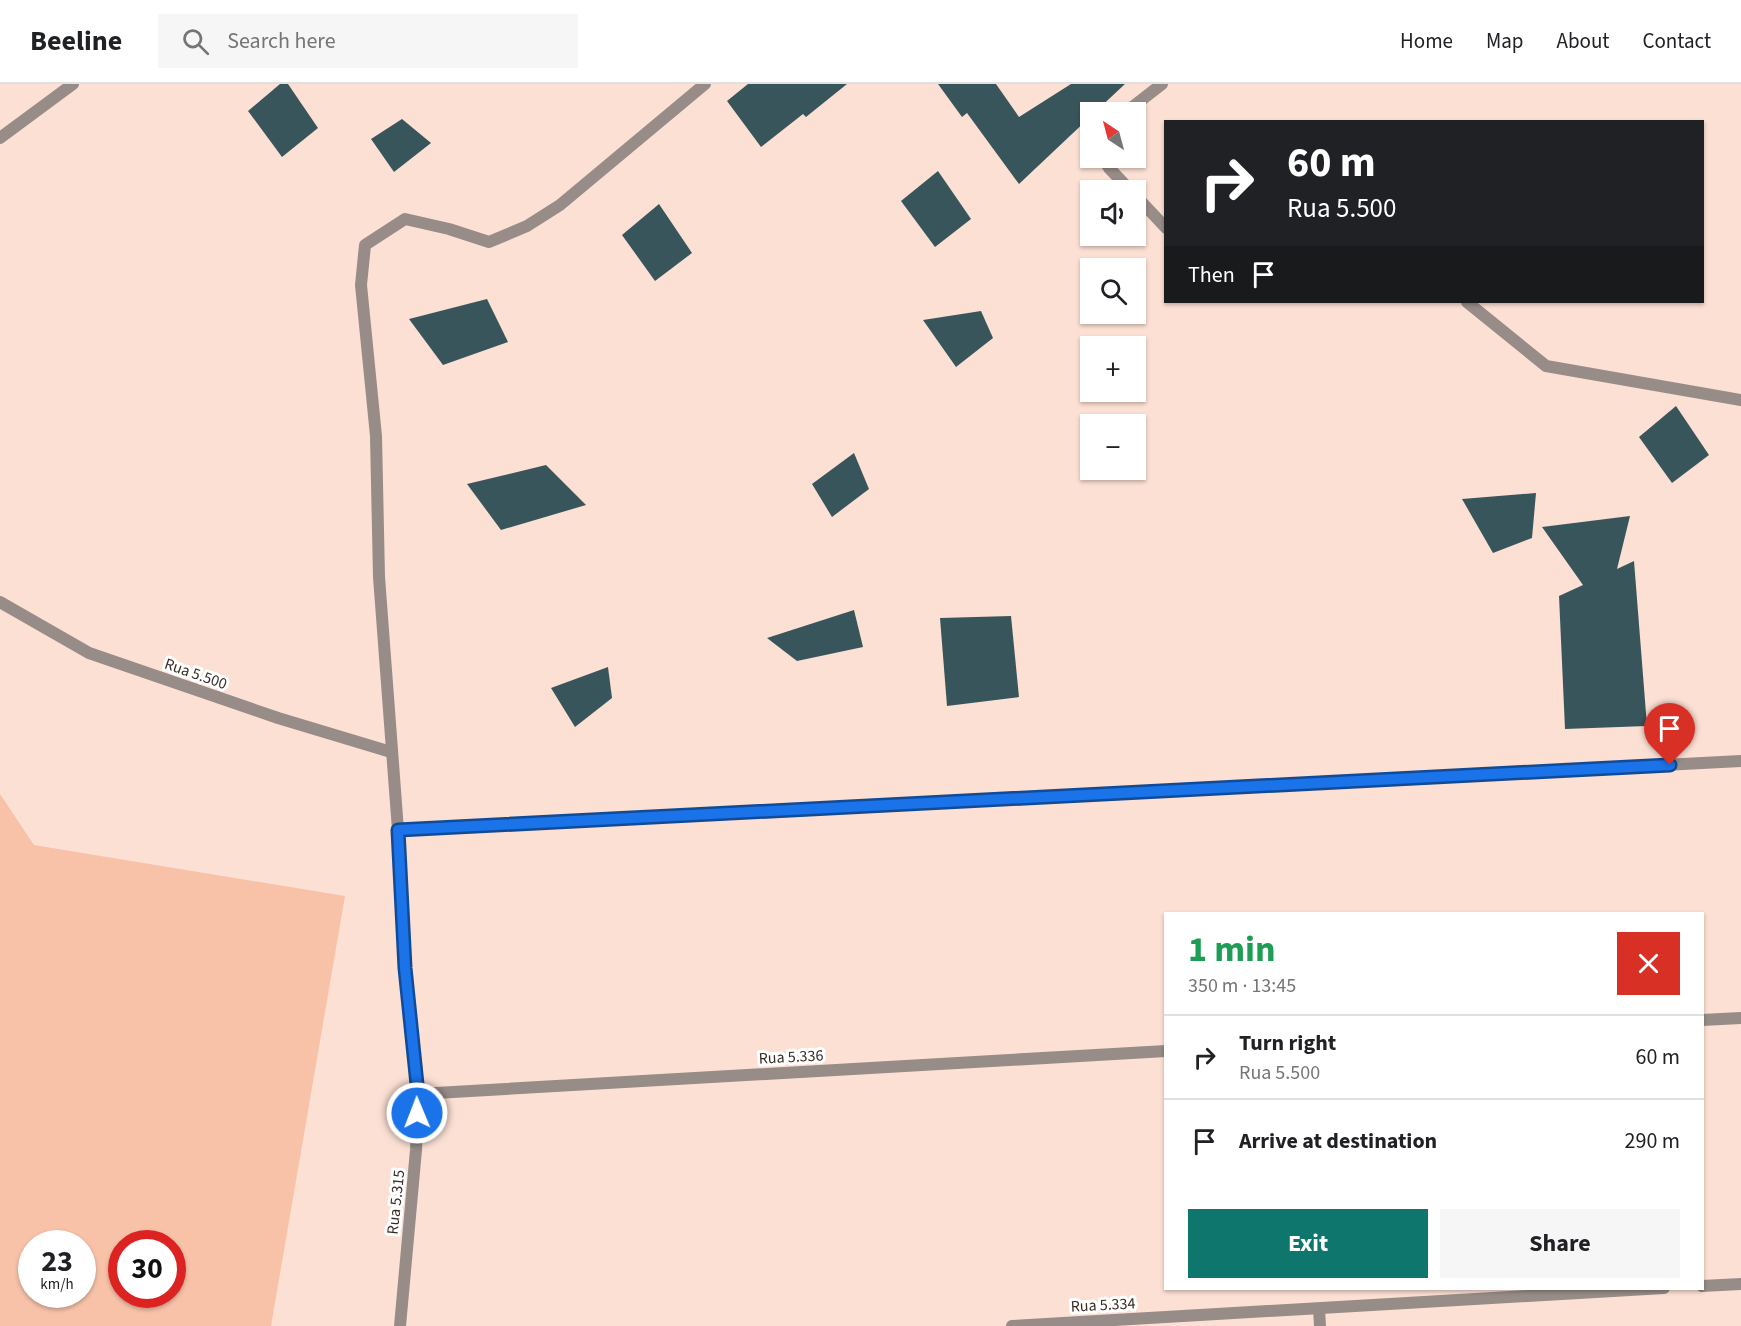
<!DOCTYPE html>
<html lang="en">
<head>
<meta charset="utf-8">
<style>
  body { margin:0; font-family:"Source Sans 3",sans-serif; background:#f6f6f6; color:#202124; height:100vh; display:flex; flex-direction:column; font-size:22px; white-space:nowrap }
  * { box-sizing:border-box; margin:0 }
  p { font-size:20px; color:#757577 }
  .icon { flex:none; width:33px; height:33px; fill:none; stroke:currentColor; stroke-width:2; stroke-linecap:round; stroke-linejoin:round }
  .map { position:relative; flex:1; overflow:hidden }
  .details { position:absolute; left:1164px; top:828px; width:540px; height:378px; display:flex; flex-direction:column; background:#fff; border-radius:0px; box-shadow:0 2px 4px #0004 }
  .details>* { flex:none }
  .top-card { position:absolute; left:1164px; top:36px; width:540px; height:183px; border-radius:0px; box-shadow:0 2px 4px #0004; background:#202124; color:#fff; overflow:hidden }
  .needle { width:39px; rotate:324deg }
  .fabs { position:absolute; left:1080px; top:18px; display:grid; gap:12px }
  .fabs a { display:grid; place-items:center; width:66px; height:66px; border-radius:0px; background:#fff; box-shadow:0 2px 4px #0004; font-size:30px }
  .speed { position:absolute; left:18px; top:1146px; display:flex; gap:12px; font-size:30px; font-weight:700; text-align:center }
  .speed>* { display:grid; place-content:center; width:78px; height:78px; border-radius:50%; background:#fff; box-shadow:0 2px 4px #0004; line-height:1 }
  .speed small { font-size:15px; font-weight:400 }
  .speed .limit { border:9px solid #d22; background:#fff; color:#111 }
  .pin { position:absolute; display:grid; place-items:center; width:51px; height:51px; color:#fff; margin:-62px -26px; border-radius:50% 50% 50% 0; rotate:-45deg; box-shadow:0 0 6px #0007 }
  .pin .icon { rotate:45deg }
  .me { position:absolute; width:66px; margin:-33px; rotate:359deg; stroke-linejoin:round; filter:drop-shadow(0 0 4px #0008) }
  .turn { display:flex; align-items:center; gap:21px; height:126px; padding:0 24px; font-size:27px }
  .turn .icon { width:78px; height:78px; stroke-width:2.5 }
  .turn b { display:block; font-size:42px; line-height:51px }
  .then { display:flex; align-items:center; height:57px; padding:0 24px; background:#0003; gap:12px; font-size:22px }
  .round { display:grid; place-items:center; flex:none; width:63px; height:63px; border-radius:0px; background:#f6f6f6 }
  .head { display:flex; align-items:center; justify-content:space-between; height:102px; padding:0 24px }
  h1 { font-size:36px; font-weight:700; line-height:45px; color:#1e9e55 }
  .primary-button { display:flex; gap:12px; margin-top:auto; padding:12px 24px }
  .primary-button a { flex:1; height:69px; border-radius:0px; background:#0f766e; color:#fff; font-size:24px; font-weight:700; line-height:69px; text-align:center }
  .primary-button a+a { background:#f6f6f6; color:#202124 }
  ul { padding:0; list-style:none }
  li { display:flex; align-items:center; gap:18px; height:84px; padding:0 24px; border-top:2px solid #e0e0e0 }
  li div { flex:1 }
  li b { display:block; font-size:22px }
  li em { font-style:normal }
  header { display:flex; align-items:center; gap:36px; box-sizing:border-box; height:84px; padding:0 30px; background:#fff; border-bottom:2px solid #e0e0e0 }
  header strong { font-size:28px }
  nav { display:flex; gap:33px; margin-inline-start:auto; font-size:21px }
  .search { width:420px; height:54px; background:#f6f6f6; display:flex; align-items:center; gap:15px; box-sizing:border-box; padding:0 21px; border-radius:0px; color:#757577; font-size:22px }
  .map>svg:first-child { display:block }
  .green { fill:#f8c2a9; fill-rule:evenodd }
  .building { fill:#39555c }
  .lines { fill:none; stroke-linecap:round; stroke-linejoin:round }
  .minor { stroke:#978c87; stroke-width:12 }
  .route-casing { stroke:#114b97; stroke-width:15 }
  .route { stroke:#1a73e8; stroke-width:10 }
  .labels { text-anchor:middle; stroke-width:6; stroke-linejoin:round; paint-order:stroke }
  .street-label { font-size:16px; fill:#382e29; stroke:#fff }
</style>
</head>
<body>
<header>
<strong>Beeline</strong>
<div class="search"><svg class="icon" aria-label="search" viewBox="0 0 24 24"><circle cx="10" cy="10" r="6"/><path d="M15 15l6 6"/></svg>Search here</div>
<nav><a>Home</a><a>Map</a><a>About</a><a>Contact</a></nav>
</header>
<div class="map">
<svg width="1741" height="1242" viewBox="0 0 1741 1242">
  <rect width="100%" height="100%" fill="#fce0d4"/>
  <path class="green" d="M0 710 34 761 345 812 271 1242H0ZM32 1160H82V1210H32ZM122 1160H172V1210H122Z"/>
  <g class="building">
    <path d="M280 0H288L318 44 282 73 248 27Z"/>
    <path d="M748 0H847L806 33 803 30 761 63 727 17Z"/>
    <path d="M938 0H996L1019 33 1071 0H1125L1095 28H1090V33L1019 100 967 29 962 33Z"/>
    <path d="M402 35 431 59 394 88 371 55Z"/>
    <path d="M938 87 971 135 935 163 901 117Z"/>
    <path d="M659 120 692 169 655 197 622 151Z"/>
    <path d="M487 215 508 258 443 281 409 235Z"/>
    <path d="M981 227 993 254 956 283 923 236Z"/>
    <path d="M1676 322 1709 371 1672 399 1639 353Z"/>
    <path d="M854 369 869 405 832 433 812 400Z"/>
    <path d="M546 381 586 421 501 446 467 400Z"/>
    <path d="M1536 409 1532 454 1493 469 1462 415Z"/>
    <path d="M1630 432 1617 485 1634 477 1647 642 1565 645 1559 512 1583 501 1542 443Z"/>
    <path d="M854 526 863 563 797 577 767 554Z"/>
    <path d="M1011 532 1019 613 947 622 940 534Z"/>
    <path d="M608 583 612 614 575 643 551 604Z"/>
  </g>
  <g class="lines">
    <g class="minor">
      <path d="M1126 28 1162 0"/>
      <path d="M0 54 73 0"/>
      <path d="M1103 74 1109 84 1130 106"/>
      <path d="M1136 112 1166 144"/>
      <path d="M1467 218 1546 282 1741 316"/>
      <path d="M0 518 89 569 278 634 391 668"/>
      <path d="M398 746 1741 677"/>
      <path d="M1702 936 1741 934"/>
      <path d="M418 1010 1166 967"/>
      <path d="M1702 1202 1741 1200"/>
      <path d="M1319 1225 1320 1242"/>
      <path d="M400 1242 416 1066 418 1010 405 884 398 746 379 493 376 352 361 201 365 161 405 135 449 145 489 158 527 142 560 121 705 0"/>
      <path d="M1012 1242 1664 1204"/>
    </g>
  </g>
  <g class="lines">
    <defs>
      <path id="route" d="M417 1029 418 1010 405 884 398 746 1670 681"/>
    </defs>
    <use href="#route" class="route-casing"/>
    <use href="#route" class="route"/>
  </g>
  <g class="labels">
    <g class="street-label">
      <text transform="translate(196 589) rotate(19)" y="6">Rua 5.500</text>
      <text transform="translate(791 972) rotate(-3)" y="6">Rua 5.336</text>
      <text transform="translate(395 1118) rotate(-84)" y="6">Rua 5.315</text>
      <text transform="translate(1103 1220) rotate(-3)" y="6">Rua 5.334</text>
    </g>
  </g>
</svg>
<div class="fabs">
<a><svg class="needle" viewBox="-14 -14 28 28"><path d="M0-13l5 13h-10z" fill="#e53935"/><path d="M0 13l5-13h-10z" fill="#757577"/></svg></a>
<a><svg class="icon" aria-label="sound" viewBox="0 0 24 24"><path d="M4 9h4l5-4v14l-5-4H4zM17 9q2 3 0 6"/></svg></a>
<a><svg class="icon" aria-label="search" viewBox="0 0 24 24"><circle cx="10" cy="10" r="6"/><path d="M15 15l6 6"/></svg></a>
<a>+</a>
<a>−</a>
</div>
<div class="speed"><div>23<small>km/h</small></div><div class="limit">30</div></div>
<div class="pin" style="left:1670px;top:681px;background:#d93025"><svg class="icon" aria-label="arrive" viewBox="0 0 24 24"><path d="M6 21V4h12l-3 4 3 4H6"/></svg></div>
<svg class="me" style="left:417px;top:1029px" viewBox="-20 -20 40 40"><circle r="17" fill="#1a73e8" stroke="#fff" stroke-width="3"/><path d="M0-11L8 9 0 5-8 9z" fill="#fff"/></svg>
<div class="top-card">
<div class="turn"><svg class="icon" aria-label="right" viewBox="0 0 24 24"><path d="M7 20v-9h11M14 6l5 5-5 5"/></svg><div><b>60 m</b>Rua 5.500</div></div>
<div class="then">Then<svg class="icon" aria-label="arrive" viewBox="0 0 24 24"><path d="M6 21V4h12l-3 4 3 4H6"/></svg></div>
</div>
<section class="details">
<div class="head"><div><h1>1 min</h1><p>350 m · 13:45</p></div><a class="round" style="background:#d93025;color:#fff"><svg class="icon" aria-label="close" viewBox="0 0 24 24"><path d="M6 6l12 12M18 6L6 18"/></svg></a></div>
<ul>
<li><svg class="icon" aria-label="right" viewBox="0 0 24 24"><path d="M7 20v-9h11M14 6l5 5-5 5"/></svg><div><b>Turn right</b><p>Rua 5.500</p></div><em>60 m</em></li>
<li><svg class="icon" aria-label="arrive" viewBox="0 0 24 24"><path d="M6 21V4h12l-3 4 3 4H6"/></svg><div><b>Arrive at destination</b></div><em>290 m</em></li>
</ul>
<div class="primary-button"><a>Exit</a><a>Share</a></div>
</section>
</div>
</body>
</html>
